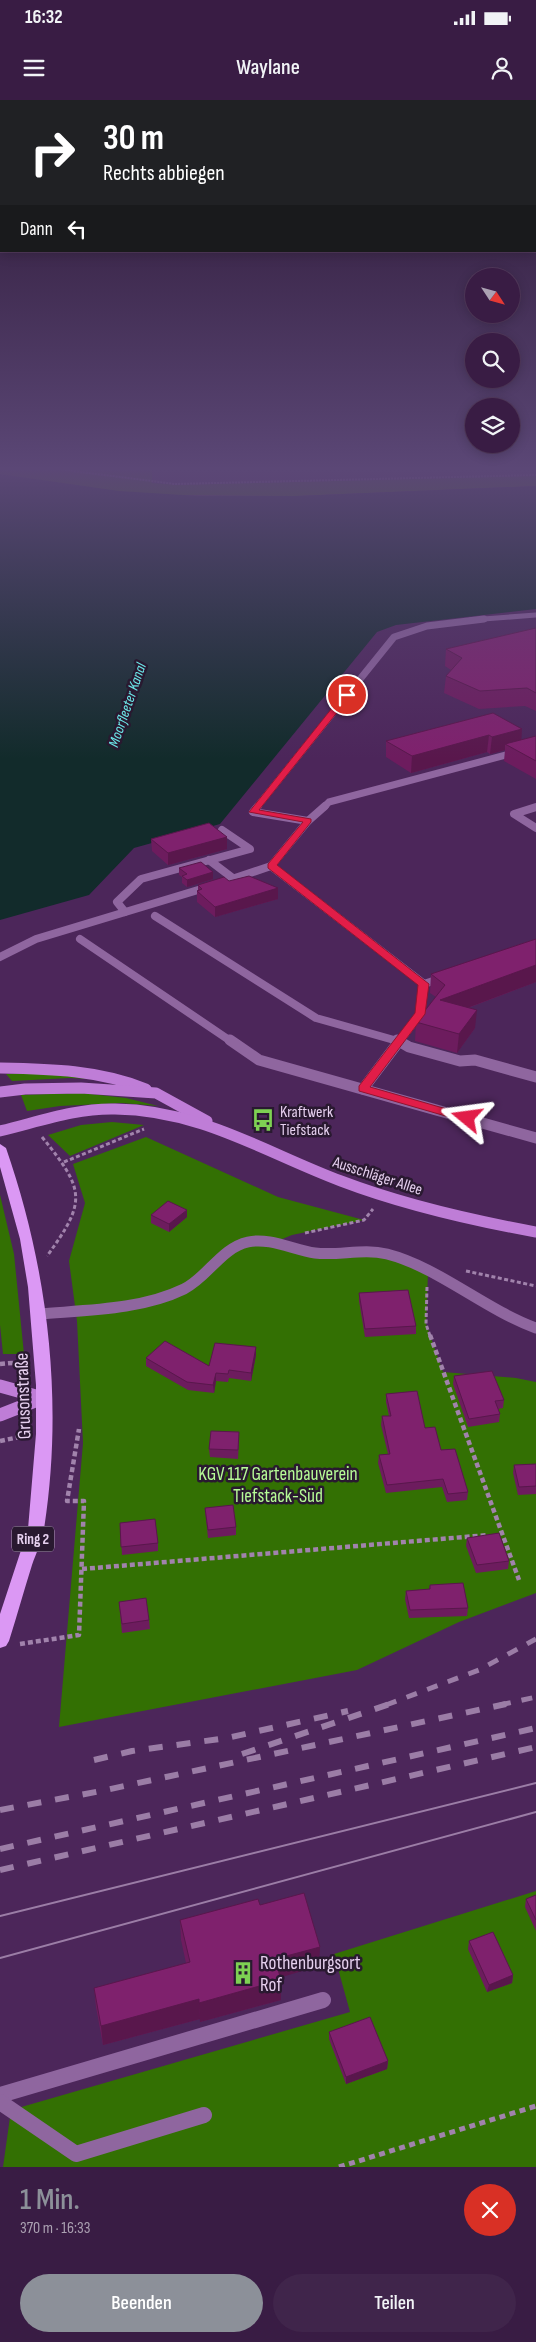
<!DOCTYPE html>
<html lang="de">
<head>
<meta charset="utf-8">
<style>
  body { margin:0; font-family:"Sofia Sans Condensed",sans-serif; background:#40254b; color:#f1f3f6; height:100vh; display:flex; flex-direction:column; font-size:19px; white-space:nowrap }
  * { box-sizing:border-box; margin:0 }
  p { font-size:16px; color:#aba1b2 }
  .icon { flex:none; width:28px; height:28px; fill:none; stroke:currentColor; stroke-width:2; stroke-linecap:round; stroke-linejoin:round }
  .map { position:relative; height:2067px; overflow:hidden }
  .drawer { display:flex; flex-direction:column; background:#391c44; flex:1 }
  .drawer>* { flex:none }
  .top-card { position:absolute; left:0px; top:0px; width:536px; height:152px; box-shadow:0 2px 12px #0003,0 0 0 1px #533a5d; background:#202124; color:#fff; overflow:hidden }
  .needle { width:32px; rotate:126deg }
  .buttons { position:absolute; left:465px; top:168px; display:grid; gap:10px }
  .buttons a { display:grid; place-items:center; width:55px; height:55px; border-radius:50%; background:#391c44; box-shadow:0 2px 12px #0003,0 0 0 1px #533a5d; font-size:25px }
  .pin { position:absolute; display:grid; place-items:center; width:42px; height:42px; color:#fff; margin:-21px; border:2px solid #fff; border-radius:50%; box-shadow:0 1px 5px #0007 }
  .me { position:absolute; width:55px; margin:-28px; rotate:286deg; stroke-linejoin:round; filter:drop-shadow(0 0 4px #0008) }
  .turn { display:flex; align-items:center; gap:18px; height:105px; padding:0 20px; font-size:22px }
  .turn .icon { width:65px; height:65px; stroke-width:2.5 }
  .turn b { display:block; font-size:35px; line-height:42px }
  .then { display:flex; align-items:center; height:48px; padding:0 20px; background:#0003; gap:10px; font-size:19px }
  .round { display:grid; place-items:center; flex:none; width:52px; height:52px; border-radius:26px; background:#40254b }
  .summary { display:flex; align-items:center; justify-content:space-between; height:85px; padding:0 20px }
  h1 { font-size:30px; font-weight:600; line-height:38px; color:#8c9099 }
  .action { display:flex; gap:10px; margin-top:auto; padding:10px 20px }
  .action a { flex:1; height:58px; border-radius:30px; background:#8c9099; color:#fff; font-size:20px; font-weight:600; line-height:58px; text-align:center }
  .action a+a { background:#40254b; color:#f1f3f6 }
  .status { display:flex; justify-content:space-between; align-items:center; height:35px; padding:0 25px; background:#391c44; direction:ltr }
  .status svg { height:14px; fill:currentColor }
  header { display:flex; justify-content:space-between; align-items:center; height:65px; padding:0 20px; background:#391c44; font-size:22px; font-weight:600 }
  .map>svg:first-child { display:block }
  .green { fill:#337003 }
  .water { fill:#122b2b }
  .lines { fill:none; stroke-linecap:round; stroke-linejoin:round }
  .path-far3 { stroke:#a183ac; stroke-width:2; stroke-dasharray:2 1; stroke-linecap:butt }
  .path-far2 { stroke:#a183ac; stroke-width:3; stroke-dasharray:4 2.5; stroke-linecap:butt }
  .path-far1 { stroke:#a183ac; stroke-width:4.5; stroke-dasharray:5 3; stroke-linecap:butt }
  .path { stroke:#a183ac; stroke-width:5; stroke-dasharray:6 4.5; stroke-linecap:butt }
  .lane-far4 { stroke:#8f669f; stroke-width:5 }
  .lane-far3 { stroke:#8f669f; stroke-width:7 }
  .lane-far2 { stroke:#8f669f; stroke-width:8 }
  .lane-far1 { stroke:#8f669f; stroke-width:11 }
  .lane { stroke:#8f669f; stroke-width:16 }
  .street { stroke:#8f669f; stroke-width:8 }
  .secondary-far1 { stroke:#bf7dd7; stroke-width:11 }
  .secondary { stroke:#bf7dd7; stroke-width:13 }
  .primary { fill:#db98f4; fill-rule:evenodd }
  .tram { stroke:#9b7da6; stroke-width:2 }
  .rail-far1 { stroke:#9b7da6; stroke-width:5; stroke-dasharray:11 11; stroke-linecap:butt }
  .rail { stroke:#9b7da6; stroke-width:6; stroke-dasharray:14 14; stroke-linecap:butt }
  .wall { fill:#6d1c5e }
  .shaded-wall { fill:#59174c }
  .building { fill:#7f216d; stroke:#59174c }
  .route { fill:#e11d48; stroke:#92132f }
  .labels { text-anchor:middle; stroke-width:5; stroke-linejoin:round; paint-order:stroke }
  .far-water-label { font-size:15px; font-style:italic; fill:#6ce8e9; stroke:#291930 }
  .shield { fill:#291930; stroke:#ad99b6; stroke-width:1 }
  .shield-label { font-size:15px; font-weight:bold; fill:#e6d0ef }
  .poi-label { font-size:16px; fill:#e6d0ef; stroke:#291930; text-anchor:start }
  .street-label { font-size:16px; fill:#e6d0ef; stroke:#291930 }
  .near-street-label { font-size:19px; fill:#e6d0ef; stroke:#291930 }
  .near-park-label { font-size:19px; fill:#b6fb97; stroke:#291930 }
  .near-poi-label { font-size:19px; fill:#e6d0ef; stroke:#291930; text-anchor:start }
</style>
</head>
<body>
<div class="status"><b>16:32</b><svg viewBox="0 0 49 12"><path d="M0 12V9h3v3zM5 12V6h3v6zM10 12V3h3v9zM15 12V0h3v12zM26 1h20v11H26zM47 4h2v5h-2z"/></svg></div>
<header><svg class="icon" aria-label="menu" viewBox="0 0 24 24"><path d="M4 6h16M4 12h16M4 18h16"/></svg>Waylane<svg class="icon" aria-label="person" viewBox="0 0 24 24"><circle cx="12" cy="8" r="4"/><path d="M4 21q1-7 8-7t8 7"/></svg></header>
<div class="map">
<svg width="536" height="2067" viewBox="0 0 536 2067">
  <rect width="100%" height="100%" fill="#4c265a"/>
  <g class="green">
    <path d="M0 370H152V383L178 385 536 376V386L296 396 153 395 0 460Z"/>
    <path d="M41 973 94 979 69 978 12 981 6 974Z"/>
    <path d="M81 993 126 998 158 1006 122 1003 60 1006 27 1011 21 995Z"/>
    <path d="M112 1022 144 1025 70 1056 48 1035 81 1025Z"/>
    <path d="M146 1037 278 1097 364 1120 292 1135 270 1144 386 1154 428 1173 426 1224 443 1272 516 1278 536 1282V1493L459 1522 357 1570 59 1627 83 1343 77 1221 69 1161 85 1103 73 1064Z"/>
    <path d="M0 1095 14 1154 24 1254H3L0 1225Z"/>
    <path d="M536 1791V2067H3L11 2010 350 1912 334 1854Z"/>
  </g>
  <path class="water" d="M0 374 119 391 199 396H296L536 386V509L396 525 377 532 220 724 134 748 89 795 0 820Z"/>
  <g class="lines">
    <path class="path-far3" d="M65 370 175 384 536 375"/>
    <g class="path-far2">
      <path d="M42 1037C85 1090 87 1101 47 1156"/>
      <path d="M64 1062 144 1029"/>
      <path d="M305 1133 364 1120 373 1109"/>
      <path d="M466 1171 536 1186"/>
      <path d="M427 1187 426 1224 430 1236"/>
    </g>
    <g class="path-far1">
      <path d="M430 1235 519 1480"/>
      <path d="M0 1264 24 1262"/>
      <path d="M0 1341 24 1336"/>
      <path d="M82 1469 488 1435"/>
      <path d="M20 1544 79 1535 84 1401H67L79 1329"/>
    </g>
    <path class="path" d="M339 2067 536 2006"/>
    <path class="lane-far4" d="M470 520 536 515"/>
    <g class="lane-far3">
      <path d="M257 707 394 537 427 526 484 519"/>
      <path d="M324 707 329 702 536 647"/>
    </g>
    <g class="lane-far2">
      <path d="M258 706 253 712 308 721 271 766"/>
      <path d="M536 707 514 714 536 728"/>
      <path d="M308 721 325 706"/>
      <path d="M209 760 234 779"/>
      <path d="M217 784 271 766 424 884 442 878"/>
      <path d="M125 812 117 802 141 779 250 749 222 730"/>
      <path d="M155 816 316 918 401 942"/>
      <path d="M80 839 232 942"/>
      <path d="M399 942 420 914 424 884"/>
    </g>
    <g class="lane-far1">
      <path d="M230 940 259 960 536 1038"/>
      <path d="M397 940 409 947 460 961 475 960 536 977"/>
      <path d="M363 989 400 940"/>
      <path d="M39 1214C86 1210 141 1210 184 1189 208 1177 221 1148 248 1142 269 1137 294 1150 315 1153 339 1156 363 1148 387 1154 438 1167 484 1209 536 1228"/>
    </g>
    <g class="lane">
      <path d="M0 1995 323 1900"/>
      <path d="M0 2002 76 2054 204 2015"/>
    </g>
    <path class="street" d="M0 857 36 839 208 787"/>
    <g class="secondary-far1">
      <path d="M0 968C51 969 99 970 146 989"/>
      <path d="M0 992 25 989 81 988 156 993 207 1021"/>
      <path d="M0 1031C38 1022 76 1008 115 1009 201 1010 264 1052 341 1081 404 1105 470 1120 536 1132"/>
    </g>
    <g class="secondary">
      <path d="M0 1286 43 1298"/>
      <path d="M0 1315 43 1298"/>
    </g>
    <path class="primary" d="M0 1044 6 1048C48 1169 64 1301 44 1429 42 1442 36 1453 32 1465 24 1490 17 1516 9 1541L6 1546 0 1548V1514L28 1429 36 1334V1285L28 1187 20 1139 0 1067Z"/>
    <g class="tram">
      <path d="M0 1816 536 1683"/>
      <path d="M0 1858 536 1712"/>
    </g>
    <g class="rail-far1">
      <path d="M386 1605 479 1570 536 1539"/>
      <path d="M500 1605 536 1597"/>
    </g>
    <g class="rail">
      <path d="M242 1654 390 1604"/>
      <path d="M94 1660 132 1651 227 1638 348 1611"/>
      <path d="M0 1710 101 1691 506 1604"/>
      <path d="M0 1749 536 1628"/>
      <path d="M0 1770 536 1647"/>
    </g>
  </g>
  <g class="wall">
    <path d="M536 528V611L525 606 479 609 444 593 446 576 451 570 445 566 446 549Z"/>
    <path d="M493 613 521 640 536 637V679L504 661 505 650 490 654 487 652 411 673 386 657V641Z"/>
    <path d="M151 739 227 749 168 765 152 751Z"/>
    <path d="M179 768 213 772V779L187 787 182 783V777L179 775Z"/>
    <path d="M229 781 278 799 215 817 197 802V791L198 790V785Z"/>
    <path d="M536 839V882L468 908 475 928 457 953 415 941 416 922 436 897 430 893 431 874Z"/>
    <path d="M187 1110V1117L169 1132 151 1123V1115Z"/>
    <path d="M359 1193 416 1226V1234L365 1237 359 1201Z"/>
    <path d="M256 1247V1255L251 1281 229 1278 228 1282 216 1281 214 1293 188 1290 146 1266V1258L209 1266Z"/>
    <path d="M454 1276 504 1300 503 1308 498 1309 500 1314 499 1322 468 1327 453 1284Z"/>
    <path d="M386 1294 425 1328 468 1392 467 1400 447 1402 442 1387 386 1393 378 1363 379 1355 388 1354 381 1325 382 1316H389L386 1302Z"/>
    <path d="M239 1340 238 1359 210 1357 209 1349Z"/>
    <path d="M536 1364V1394L518 1395 513 1373 514 1365Z"/>
    <path d="M205 1408 236 1427V1435L208 1438Z"/>
    <path d="M120 1423 158 1443V1451L122 1455Z"/>
    <path d="M467 1438 509 1461 508 1469 476 1473 466 1446Z"/>
    <path d="M430 1485 468 1508 467 1516 409 1518 405 1499 406 1491 429 1489Z"/>
    <path d="M119 1502 149 1520 150 1529 122 1533Z"/>
    <path d="M536 1795V1831L525 1807 526 1799Z"/>
    <path d="M260 1805 319 1866 280 1877 281 1900 200 1922V1919L103 1945 96 1907 94 1888 186 1863 181 1840 180 1820Z"/>
    <path d="M469 1841 513 1875 512 1883 487 1892 468 1849Z"/>
    <path d="M329 1932 388 1961 387 1969 346 1984 329 1939Z"/>
  </g>
  <g class="shaded-wall">
    <path d="M522 629 521 646 505 644V650L490 654 492 637Z"/>
    <path d="M489 635 487 652 411 673 412 656Z"/>
    <path d="M227 737V749L168 765V753Z"/>
    <path d="M213 772V779L187 787V780Z"/>
    <path d="M278 788V799L215 817V807Z"/>
    <path d="M536 865V882L438 919 440 900Z"/>
    <path d="M477 910 475 928 457 953 459 934Z"/>
    <path d="M187 1110V1117L169 1132V1124Z"/>
    <path d="M256 1247V1255L251 1281V1273Z"/>
    <path d="M216 1273V1281L214 1293 213 1285Z"/>
    <path d="M320 1847 319 1866 275 1879V1859Z"/>
    <path d="M513 1875 512 1883 487 1892 489 1885Z"/>
    <path d="M281 1880V1900L200 1922 199 1903Z"/>
    <path d="M199 1899 200 1919 103 1945 101 1926Z"/>
    <path d="M388 1961 387 1969 346 1984V1977Z"/>
  </g>
  <g class="building">
    <path d="M536 528V593L527 588 480 591 446 576 462 558 446 549Z"/>
    <path d="M493 613 522 629 492 637 489 635 412 656 386 641Z"/>
    <path d="M536 636V661L505 644Z"/>
    <path d="M209 723 227 737 168 753 151 739Z"/>
    <path d="M201 762 213 772 187 780 182 776 187 774 179 768Z"/>
    <path d="M249 776 278 788 215 807 197 791 202 789 198 785 224 777 229 781Z"/>
    <path d="M536 839V865L440 900 477 910 459 934 416 922 445 885 431 874Z"/>
    <path d="M168 1101 187 1110 169 1124 151 1115Z"/>
    <path d="M408 1190 416 1226 365 1229 359 1193Z"/>
    <path d="M165 1241 209 1266 215 1243 256 1247 251 1273 229 1270 228 1274 216 1273 213 1285 187 1282 146 1258Z"/>
    <path d="M492 1271 504 1300 495 1301 500 1314 469 1319 454 1276Z"/>
    <path d="M417 1291 425 1328 435 1327 441 1350 455 1349 468 1392 448 1394 443 1379 387 1385 379 1355 390 1354 382 1316H391L386 1294Z"/>
    <path d="M211 1331 239 1332 238 1350 209 1349Z"/>
    <path d="M536 1364V1386L519 1387 514 1365Z"/>
    <path d="M233 1405 236 1427 208 1430 205 1408Z"/>
    <path d="M155 1419 158 1443 121 1447 120 1423Z"/>
    <path d="M499 1433 509 1461 477 1465 467 1438Z"/>
    <path d="M463 1483 468 1508 410 1510 406 1491 430 1489V1485Z"/>
    <path d="M146 1498 149 1520 122 1524 119 1502Z"/>
    <path d="M304 1793 320 1847 275 1859 281 1880 199 1903V1899L101 1926 94 1888 190 1862 180 1820 258 1799 260 1805Z"/>
    <path d="M536 1795V1820L526 1799Z"/>
    <path d="M493 1832 513 1875 489 1885 469 1841Z"/>
    <path d="M370 1917 388 1961 346 1977 329 1932Z"/>
  </g>
  <linearGradient id="sky" x2="0" y2="1"><stop stop-color="#2a1532"/><stop offset="0.56" stop-color="#5b4776"/><stop offset="1" stop-color="#5b4776" stop-opacity="0"/></linearGradient>
  <rect width="536" height="659" fill="url(#sky)"/>
  <path class="route" d="M344 593 351 595 259 710 311 719V722L277 765 429 884 425 914 370 987 471 1016V1021H463L359 991V986L415 913 418 885 268 768V764L303 722 249 712Z"/>
  <defs>
    <symbol id="bus-bare" viewBox="-9 -9 18 18"><path d="M-5-6H5V4H4V6H2V4H-2V6H-4V4H-5ZM-3.5-4V0h7V-4ZM-3.5 1.2v1.5H-2V1.2ZM2 1.2v1.5H3.5V1.2Z" fill="#7ed153" stroke="#291930" stroke-width="2.5" paint-order="stroke"/></symbol>
    <symbol id="building-bare" viewBox="-9 -9 18 18"><path d="M-4-6H4V6H1V3H-1V6H-4ZM-2.5-4.3h1.7v1.8h-1.7ZM.8-4.3h1.7v1.8H.8ZM-2.5-1h1.7V.8h-1.7ZM.8-1h1.7V.8H.8Z" fill="#7ed153" stroke="#291930" stroke-width="2.5" paint-order="stroke"/></symbol>
  </defs>
  <g fill-rule="evenodd">
    <use href="#bus-bare" x="247" y="1004" width="32" height="32"/>
    <use href="#building-bare" x="227" y="1857" width="32" height="32"/>
  </g>
  <g class="labels">
    <g class="far-water-label">
      <text transform="translate(127 605) rotate(-71)" y="5">Moorfleeter Kanal</text>
    </g>
    <rect class="shield" x="12" y="1426.5" width="42" height="25" rx="4"/>
    <g class="shield-label">
      <text x="33" y="1444">Ring 2</text>
    </g>
    <g class="poi-label">
      <text x="280" y="1017">Kraftwerk<tspan x="280" dy="18">Tiefstack</tspan></text>
    </g>
    <g class="street-label">
      <text transform="translate(378 1075) rotate(18)" y="6">Ausschläger Allee</text>
    </g>
    <g class="near-street-label">
      <text transform="translate(22 1296) rotate(-92)" y="7">Grusonstraße</text>
    </g>
    <g class="near-park-label">
      <text x="278" y="1380">KGV 117 Gartenbauverein<tspan x="278" dy="22">Tiefstack-Süd</tspan></text>
    </g>
    <g class="near-poi-label">
      <text x="260" y="1869">Rothenburgsort<tspan x="260" dy="22">Rof</tspan></text>
    </g>
  </g>
</svg>
<div class="buttons">
<a><svg class="needle" viewBox="-14 -14 28 28"><path d="M0-13l5 13h-10z" fill="#e53935"/><path d="M0 13l5-13h-10z" fill="#aba1b2"/></svg></a>
<a><svg class="icon" aria-label="search" viewBox="0 0 24 24"><circle cx="10" cy="10" r="6"/><path d="M15 15l6 6"/></svg></a>
<a><svg class="icon" aria-label="layers" viewBox="0 0 24 24"><path d="M12 4l9 5-9 5-9-5zM3 14l9 5 9-5"/></svg></a>
</div>
<div class="pin" style="left:347px;top:595px;background:#d93025"><svg class="icon" aria-label="arrive" viewBox="0 0 24 24"><path d="M6 21V4h12l-3 4 3 4H6"/></svg></div>
<svg class="me" style="left:467px;top:1018px" viewBox="-20 -20 40 40"><path d="M0-17L14 15 0 8-14 15z" fill="#e11d48" stroke="#fff" stroke-width="4"/></svg>
<div class="top-card">
<div class="turn"><svg class="icon" aria-label="right" viewBox="0 0 24 24"><path d="M7 20v-9h11M14 6l5 5-5 5"/></svg><div><b>30 m</b>Rechts abbiegen</div></div>
<div class="then">Dann<svg class="icon" aria-label="left" viewBox="0 0 24 24"><path d="M17 20v-9H6M10 6l-5 5 5 5"/></svg></div>
</div>
</div>
<section class="drawer">
<div class="summary"><div><h1>1 Min.</h1><p>370 m · 16:33</p></div><a class="round" style="background:#d93025;color:#fff"><svg class="icon" aria-label="close" viewBox="0 0 24 24"><path d="M6 6l12 12M18 6L6 18"/></svg></a></div>
<div class="action"><a>Beenden</a><a>Teilen</a></div>
</section>
</body>
</html>
